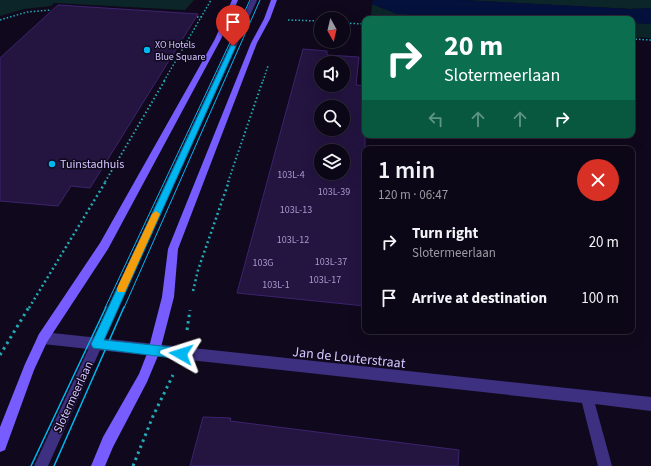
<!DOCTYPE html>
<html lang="en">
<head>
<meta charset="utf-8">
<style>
  body { margin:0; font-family:"Source Sans 3",sans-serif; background:#15101f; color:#f1f3f6; height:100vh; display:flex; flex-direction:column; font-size:15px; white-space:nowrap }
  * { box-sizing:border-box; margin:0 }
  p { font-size:13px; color:#9a99a1 }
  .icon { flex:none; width:22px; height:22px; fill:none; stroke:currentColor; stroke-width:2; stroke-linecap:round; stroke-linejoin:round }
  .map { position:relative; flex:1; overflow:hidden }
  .side { position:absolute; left:362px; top:146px; width:273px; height:188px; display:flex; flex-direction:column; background:#0c0716; border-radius:8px; box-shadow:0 4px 16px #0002,0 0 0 1px #2c2835 }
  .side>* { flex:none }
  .hud { position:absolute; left:362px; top:16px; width:273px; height:122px; border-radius:8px; box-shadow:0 4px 16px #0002,0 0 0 1px #2c2835; background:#0b6e4f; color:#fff; overflow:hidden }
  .needle { width:26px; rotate:172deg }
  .tools { position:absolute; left:314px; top:12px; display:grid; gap:8px }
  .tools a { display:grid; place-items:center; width:36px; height:36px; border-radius:50%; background:#0c0716; box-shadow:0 4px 16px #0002,0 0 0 1px #2c2835; font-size:20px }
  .pin { position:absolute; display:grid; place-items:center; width:34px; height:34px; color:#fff; margin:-41px -17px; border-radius:50% 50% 50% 0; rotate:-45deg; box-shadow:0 0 4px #0007 }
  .pin .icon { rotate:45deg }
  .me { position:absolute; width:44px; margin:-22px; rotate:276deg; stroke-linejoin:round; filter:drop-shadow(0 0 3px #0008) }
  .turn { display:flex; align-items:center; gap:14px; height:84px; padding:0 16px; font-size:18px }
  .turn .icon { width:52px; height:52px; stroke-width:2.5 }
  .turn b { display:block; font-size:28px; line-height:34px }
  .lanes { display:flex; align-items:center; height:38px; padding:0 16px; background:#0003; justify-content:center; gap:20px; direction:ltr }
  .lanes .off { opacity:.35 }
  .round { display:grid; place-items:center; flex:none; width:42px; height:42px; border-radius:21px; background:#15101f }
  .headline { display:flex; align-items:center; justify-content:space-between; height:68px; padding:0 16px }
  h1 { font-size:24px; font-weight:600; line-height:30px }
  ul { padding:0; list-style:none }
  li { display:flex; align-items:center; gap:12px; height:56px; padding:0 16px }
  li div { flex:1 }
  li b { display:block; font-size:15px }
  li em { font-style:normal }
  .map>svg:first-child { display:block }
  .green { fill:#0c2528 }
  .water { fill:#04113c }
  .building { fill:#231440; stroke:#3d236e; fill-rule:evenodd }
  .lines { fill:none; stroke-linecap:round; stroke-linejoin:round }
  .path-far3 { stroke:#21acb8; stroke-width:1.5; stroke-dasharray:1.5 2; stroke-linecap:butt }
  .path-far2 { stroke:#21acb8; stroke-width:2; stroke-dasharray:1.5 2.5; stroke-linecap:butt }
  .path-far1 { stroke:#21acb8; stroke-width:2.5; stroke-dasharray:2 3; stroke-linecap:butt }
  .path { stroke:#21acb8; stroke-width:3; stroke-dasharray:2.5 4; stroke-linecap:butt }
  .service { fill:#3e3081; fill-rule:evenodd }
  .minor { fill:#3e3081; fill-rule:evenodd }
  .secondary { fill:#775dff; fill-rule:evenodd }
  .tram-far1 { stroke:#00b7f1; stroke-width:1 }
  .tram { stroke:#00b7f1; stroke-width:1.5 }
  .route { fill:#00b7f1; stroke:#00779d }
  .slow { fill:#f59e0b }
  .poi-dot { fill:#00b7f1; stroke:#10091d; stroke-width:1.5 }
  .labels { text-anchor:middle; stroke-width:3; stroke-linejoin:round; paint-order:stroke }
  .far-poi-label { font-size:10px; fill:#d4c6ff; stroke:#10091d; text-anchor:start }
  .number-label { font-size:10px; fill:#a89acf }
  .poi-label { font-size:12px; fill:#d4c6ff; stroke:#10091d; text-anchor:start }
  .street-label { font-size:12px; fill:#d4c6ff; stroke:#10091d }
  .near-street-label { font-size:14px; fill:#d4c6ff; stroke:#10091d }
</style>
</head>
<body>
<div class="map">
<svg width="651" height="466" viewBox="0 0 651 466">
  <rect width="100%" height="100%" fill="#10091d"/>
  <g class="green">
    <path d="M0 0H194L185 10 54 3 51 6 24 9 0 16Z"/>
    <path d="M461 0H651V8L631 9Z"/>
    <path d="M372 4 398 14 526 19H371Z"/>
    <path d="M632 23 651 24V38L632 37Z"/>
  </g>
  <path class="water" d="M373 0H461L631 9 651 8V24L632 23V19H526L397 14 372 4Z"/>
  <g class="building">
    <path d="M58 5 198 14 90 188 71 186 58 206 0 201V58Z"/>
    <path d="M303 49 327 51V55L359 57 356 85 365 86V306L237 293ZM321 63H343V85H321ZM321 107H343V129H321ZM321 151H343V173H321Z"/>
    <path d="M203 417 231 418 230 421 459 450 458 466H190Z"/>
  </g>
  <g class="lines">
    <g class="path-far3">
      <path d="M197 17H203"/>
      <path d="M0 20 27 12 51 10"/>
      <path d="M288 20 321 21"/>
      <path d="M343 23 365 24"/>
      <path d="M632 39 651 40"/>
      <path d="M164 81 211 0"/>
      <path d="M263 81 268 66"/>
    </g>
    <g class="path-far2">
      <path d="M105 182 165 80"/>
      <path d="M228 182 263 80"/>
    </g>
    <g class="path-far1">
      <path d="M193 291 198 270 229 181"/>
      <path d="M29 308 106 181"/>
    </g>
    <g class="path">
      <path d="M187 330 190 310"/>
      <path d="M0 355 29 307"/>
      <path d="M133 466 153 416 173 375"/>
    </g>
    <path class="service" d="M251 0H257L48 466H34Z"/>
    <path class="minor" d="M43 332 651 397V411L595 404 612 466H598L582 403 43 344 39 342 37 338 39 334Z"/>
    <g class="secondary">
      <path d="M232 0H238L221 39 108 249 47 342 34 370 5 450 0 452V427L25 364 39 334 100 243 215 39Z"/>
      <path d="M271 0H277L270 19 257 43 178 249 174 297 160 351 147 382 113 447 105 466H91L103 437 139 374 148 351 162 297 168 249 251 43 264 19Z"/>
    </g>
    <g class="tram-far1">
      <path d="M105 308 250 0"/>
      <path d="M124 308 260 0"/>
    </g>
    <g class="tram">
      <path d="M31 466 106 307"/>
      <path d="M54 466 124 307"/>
    </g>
  </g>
  <path class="route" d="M231 45 236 46 104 340 181 348 185 350 187 354 185 357 181 359 93 348 91 344 93 340Z"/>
  <path class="slow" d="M156 211 160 214 125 292H118L117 289 118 286 152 214Z"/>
  <g class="poi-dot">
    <circle cx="147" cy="50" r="4"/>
    <circle cx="52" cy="164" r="4"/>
  </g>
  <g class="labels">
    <g class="far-poi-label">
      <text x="155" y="48">XO Hotels<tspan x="155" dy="12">Blue Square</tspan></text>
    </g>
    <g class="number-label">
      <text x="291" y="178">103L-4</text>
      <text x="334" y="195">103L-39</text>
      <text x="296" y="213">103L-13</text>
      <text x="293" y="243">103L-12</text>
      <text x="331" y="265">103L-37</text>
      <text x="263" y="266">103G</text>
      <text x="325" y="283">103L-17</text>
      <text x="276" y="288">103L-1</text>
    </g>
    <g class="poi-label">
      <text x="60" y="168">Tuinstadhuis</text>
    </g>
    <g class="street-label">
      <text transform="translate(73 397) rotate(-65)" y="4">Slotermeerlaan</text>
    </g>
    <g class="near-street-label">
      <text transform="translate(349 357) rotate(6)" y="5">Jan de Louterstraat</text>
    </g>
  </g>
</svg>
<div class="tools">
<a><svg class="needle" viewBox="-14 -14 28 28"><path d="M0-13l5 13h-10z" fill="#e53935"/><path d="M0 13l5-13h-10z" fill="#9a99a1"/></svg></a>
<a><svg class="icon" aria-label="sound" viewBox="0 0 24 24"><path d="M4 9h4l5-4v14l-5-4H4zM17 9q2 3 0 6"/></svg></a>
<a><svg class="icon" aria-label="search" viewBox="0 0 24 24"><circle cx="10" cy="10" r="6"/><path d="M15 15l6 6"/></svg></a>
<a><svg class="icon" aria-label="layers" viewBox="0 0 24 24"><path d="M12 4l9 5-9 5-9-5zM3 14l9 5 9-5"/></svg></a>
</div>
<div class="pin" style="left:233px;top:46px;background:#d93025"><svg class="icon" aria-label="arrive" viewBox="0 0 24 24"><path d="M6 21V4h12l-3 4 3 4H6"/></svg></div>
<svg class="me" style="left:181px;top:354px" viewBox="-20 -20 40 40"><path d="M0-17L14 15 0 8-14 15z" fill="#00b7f1" stroke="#fff" stroke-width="4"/></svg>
<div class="hud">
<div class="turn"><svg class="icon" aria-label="right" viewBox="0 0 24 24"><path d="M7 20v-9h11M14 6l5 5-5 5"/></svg><div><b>20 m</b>Slotermeerlaan</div></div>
<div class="lanes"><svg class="icon off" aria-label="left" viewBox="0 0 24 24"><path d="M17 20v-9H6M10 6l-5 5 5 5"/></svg><svg class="icon off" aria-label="ahead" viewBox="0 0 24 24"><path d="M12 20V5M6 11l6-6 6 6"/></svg><svg class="icon off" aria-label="ahead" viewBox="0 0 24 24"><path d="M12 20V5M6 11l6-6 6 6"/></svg><svg class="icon" aria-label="right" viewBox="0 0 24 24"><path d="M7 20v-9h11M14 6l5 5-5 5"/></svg></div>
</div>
<section class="side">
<div class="headline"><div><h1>1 min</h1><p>120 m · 06:47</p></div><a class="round" style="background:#d93025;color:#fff"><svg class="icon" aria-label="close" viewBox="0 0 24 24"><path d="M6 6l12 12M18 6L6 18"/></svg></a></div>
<ul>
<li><svg class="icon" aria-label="right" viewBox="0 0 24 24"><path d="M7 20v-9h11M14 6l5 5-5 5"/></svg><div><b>Turn right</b><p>Slotermeerlaan</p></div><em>20 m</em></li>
<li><svg class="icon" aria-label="arrive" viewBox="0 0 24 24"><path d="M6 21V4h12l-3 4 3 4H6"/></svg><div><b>Arrive at destination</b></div><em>100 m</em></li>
</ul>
</section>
</div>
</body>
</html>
